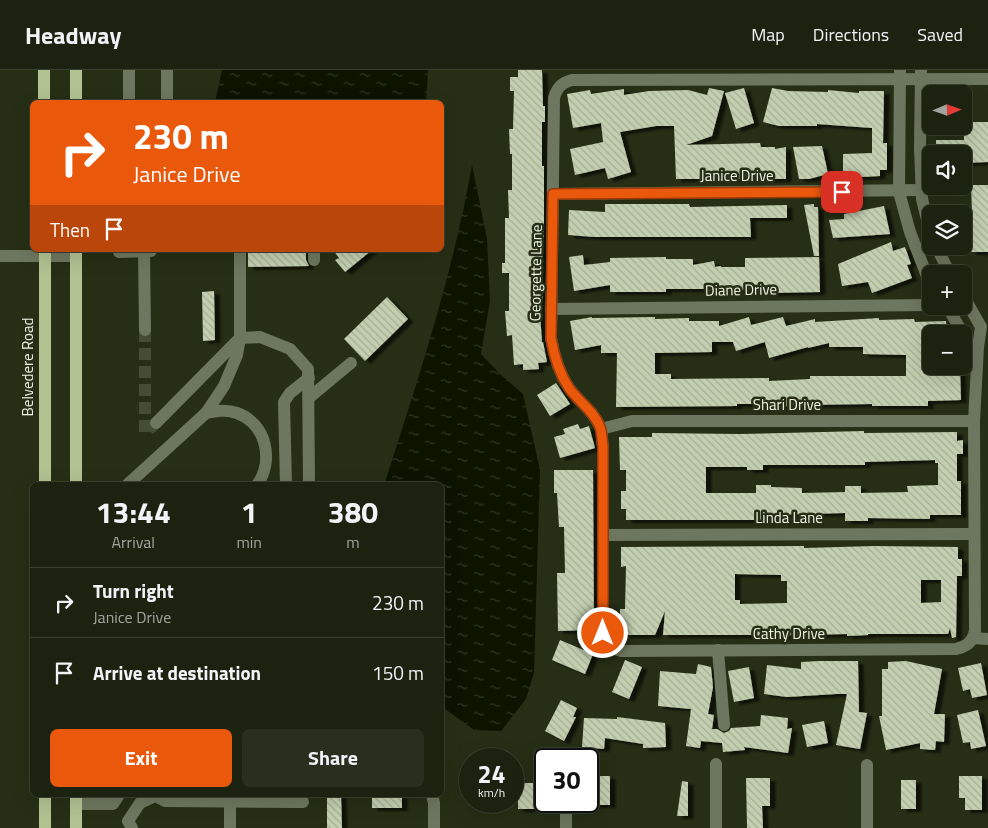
<!DOCTYPE html>
<html lang="en">
<head>
<meta charset="utf-8">
<style>
  body { margin:0; font-family:"Titillium Web",sans-serif; background:#292f1e; color:#f1f3f6; height:100vh; display:flex; flex-direction:column; font-size:19px; white-space:nowrap }
  * { box-sizing:border-box; margin:0 }
  p { font-size:16px; color:#a0a49f }
  .icon { flex:none; width:28px; height:28px; fill:none; stroke:currentColor; stroke-width:2; stroke-linecap:round; stroke-linejoin:round }
  .map { position:relative; flex:1; overflow:hidden }
  .details { position:absolute; left:30px; top:412px; width:414px; height:315px; display:flex; flex-direction:column; background:#1c2210; border-radius:8px; box-shadow:0 5px 20px #0002,0 0 0 1px #3a3f30 }
  .details>* { flex:none }
  .guide { position:absolute; left:30px; top:30px; width:414px; height:152px; border-radius:8px; box-shadow:0 5px 20px #0002,0 0 0 1px #3a3f30; background:#ea580c; color:#fff; overflow:hidden }
  .needle { width:32px; rotate:88deg }
  .buttons { position:absolute; left:922px; top:15px; display:grid; gap:10px }
  .buttons a { display:grid; place-items:center; width:50px; height:50px; border-radius:8px; background:#1c2210; box-shadow:0 5px 20px #0002,0 0 0 1px #3a3f30; font-size:25px }
  .speed { position:absolute; left:459px; top:678px; display:flex; gap:10px; font-size:25px; font-weight:700; text-align:center }
  .speed>* { display:grid; place-content:center; width:65px; height:65px; border-radius:50%; background:#1c2210; box-shadow:0 5px 20px #0002,0 0 0 1px #3a3f30; line-height:1 }
  .speed small { font-size:12px; font-weight:400 }
  .speed .limit { border:2px solid #111; border-radius:8px; background:#fff; color:#111 }
  .pin { position:absolute; display:grid; place-items:center; width:42px; height:42px; color:#fff; margin:-21px; border-radius:10px; box-shadow:0 2px 8px #0006 }
  .me { position:absolute; width:55px; margin:-28px; rotate:0deg; stroke-linejoin:round; filter:drop-shadow(0 0 4px #0008) }
  .turn { display:flex; align-items:center; gap:18px; height:105px; padding:0 20px; font-size:22px }
  .turn .icon { width:65px; height:65px; stroke-width:2.5 }
  .turn b { display:block; font-size:35px; line-height:42px }
  .then { display:flex; align-items:center; height:48px; padding:0 20px; background:#0003; gap:10px; font-size:19px }
  .eta { display:flex; justify-content:space-evenly; align-items:center; height:85px; text-align:center }
  .eta b { font-size:30px; font-weight:700; line-height:35px }
  .cta { display:flex; gap:10px; margin-top:auto; padding:10px 20px }
  .cta a { flex:1; height:58px; border-radius:8px; background:#ea580c; color:#fff; font-size:20px; font-weight:700; line-height:58px; text-align:center }
  .cta a+a { background:#292f1e; color:#f1f3f6 }
  ul { padding:0; list-style:none }
  li { display:flex; align-items:center; gap:15px; height:70px; padding:0 20px; border-top:1px solid #3a3f30 }
  li div { flex:1 }
  li b { display:block; font-size:19px }
  li em { font-style:normal }
  header { display:flex; align-items:center; gap:30px; box-sizing:border-box; height:70px; padding:0 25px; background:#1c2210; border-bottom:1px solid #3a3f30 }
  header strong { font-size:24px }
  nav { display:flex; gap:28px; margin-inline-start:auto; font-size:18px }
  .map>svg:first-child { display:block }
  .water { fill:url(#water-ripples) }
  .building { fill:url(#building-back-hatch); fill-rule:evenodd; filter:url(#shadow) }
  .lines { fill:none; stroke-linecap:round; stroke-linejoin:round }
  .minor-tunnel { stroke:#444c34; stroke-width:12; stroke-dasharray:12 6; stroke-linecap:butt }
  .minor { stroke:#6d765e; stroke-width:12 }
  .major { stroke:#b0c290; stroke-width:12 }
  .route-casing { stroke:#983908; stroke-width:12 }
  .route { stroke:#ea580c; stroke-width:9 }
  .labels { text-anchor:middle; stroke-width:5; stroke-linejoin:round; paint-order:stroke }
  .street-label { font-size:15px; fill:#edf3e4; stroke:#262e15 }
</style>
</head>
<body>
<header>
<strong>Headway</strong>
<nav><a>Map</a><a>Directions</a><a>Saved</a></nav>
</header>
<div class="map">
<svg width="988" height="758" viewBox="0 0 988 758">
  <defs>
    <pattern id="water-ripples" width="26" height="14" patternUnits="userSpaceOnUse" patternTransform="scale(1.25)"><rect width="26" height="14" fill="#0c1400"/><path d="M2 4q2-2 4 0t4 0M15 11q2-2 4 0t4 0" fill="none" stroke="#303725"/></pattern>
    <pattern id="building-back-hatch" width="6" height="6" patternUnits="userSpaceOnUse" patternTransform="scale(1.25)"><rect width="6" height="6" fill="#c3cfb0"/><path d="M-1 5l2 2M0 0l6 6M5-1l2 2" fill="none" stroke="#a4ae95"/></pattern>
    <filter id="shadow"><feDropShadow dx="5.5" dy="3" stdDeviation="1" flood-color="#0009"/></filter>
  </defs>
  <rect width="100%" height="100%" fill="#262e15"/>
  <g class="water">
    <path d="M222 0H428L426 32H215Z"/>
    <path d="M472 95 487 169 490 231 481 284 500 304 523 324 540 400 534 603 526 629 501 661 474 660 441 636V415H384C418 310 453 204 472 95Z"/>
  </g>
  <g class="building">
    <path d="M518 0H542L543 36H545V52H542V96H544V173H542L543 230H539L542 272H543L547 292 538 293 539 299 523 300V294L514 295 512 265 507 266 505 241H509V203H502V193H505V148H509L508 120H512V84H510L509 59H513L514 21H510V7H518Z"/>
    <path d="M709 18 724 21 712 66 686 75 760 73 761 77H775V79L786 77V109H676L674 56H656L620 62 631 102 608 109 605 98 575 105 570 79 603 72 601 53 573 58 567 24 590 20 591 24 624 19V25L649 21 688 20 707 25Z"/>
    <path d="M744 18 754 53 736 59 725 23Z"/>
    <path d="M772 18 788 21 828 22V20L859 23V21H884L883 73H887V100H880V106L843 108V84L872 83V58L817 54V56H779L763 52Z"/>
    <path d="M972 52H988V92L964 93V84H936V70H964V54H972Z"/>
    <path d="M822 76 828 104 809 109H799L793 77Z"/>
    <path d="M971 115H988V182H971V154L968 155V142H972Z"/>
    <path d="M605 134H689L690 137 787 135V148H750L751 167H595L568 165 569 140 605 142Z"/>
    <path d="M814 134V137H818L819 186H814L804 135Z"/>
    <path d="M884 136 890 164 833 168 829 150 844 149V144Z"/>
    <path d="M891 172 893 181 905 177 911 194 907 195 912 208 872 223 868 212 842 216 838 194Z"/>
    <path d="M248 180H306V190L309 196 248 197Z"/>
    <path d="M333 180H372L345 202 335 190 339 188Z"/>
    <path d="M583 185 584 195 610 192V188L666 187V189H693V195L714 191 715 197 721 196V197H745V188L819 187 820 222 770 223V219L738 220V215L705 222 704 219H666V222H610V215L574 221 569 187Z"/>
    <path d="M214 221 215 270 203 271 202 222Z"/>
    <path d="M387 227 408 249 365 291 344 269Z"/>
    <path d="M592 247V248L655 247V249L689 248V251H719V256L749 247 751 255 783 247 786 256 815 249V252L879 248V250L914 249 915 252 946 251 947 264H931V298H960L961 330 928 331V336H872V334L802 335 779 337V334H737V336L616 337 617 283H601V275L575 280 570 251ZM712 272H733L736 281 765 272 769 288 808 277V278L829 273V277H863V284L906 285V306H810V309L769 311V308L671 309V304H655V283L712 282Z"/>
    <path d="M556 313 570 334 550 346 537 325Z"/>
    <path d="M578 354 580 359 589 356 595 378 560 388 554 367 565 364 563 359Z"/>
    <path d="M864 361V363L957 362V371L963 370V384H957V411H961V445H930V449L868 448V451H845V443L772 445V450H626V439H621V421H626V400H620L619 367H652V363L740 364ZM935 390V393H938V415L907 416 908 422 861 423V416H845V422L802 423V418L771 417V415H756V423H706V397H747V400H763V395H865V392Z"/>
    <path d="M554 400H593L594 560 558 561 557 503H565L564 457H559L557 423H554Z"/>
    <path d="M804 476V478L874 476 958 477V489H962V506H957L956 567 952 568 950 558 948 564H868V565L847 566V564L752 566V565H663L665 541 655 565H624V552H620V539H625L626 496 621 497V477ZM735 504 781 505V511H787V533L740 534V530H735ZM921 510H941V532L921 533Z"/>
    <path d="M560 570 593 584 585 604 552 590Z"/>
    <path d="M625 590 642 597 629 629 612 622Z"/>
    <path d="M819 591H858L859 642 867 643 860 679 836 675 847 624H836L787 627 764 624 767 595 801 599V592Z"/>
    <path d="M906 591 942 599 934 644H945L944 672 936 671 935 680 920 679V673L886 680 879 646H882V599H888V592Z"/>
    <path d="M981 593 987 625 972 628 970 619 963 621 958 598Z"/>
    <path d="M698 594 711 597 713 617 708 644 714 645 712 659H717L724 663 729 661 731 658 760 656 761 645 788 648 787 659 792 658 788 683 744 677 745 680 723 682 722 673 701 671 700 678 686 676 691 639 658 636 660 601 696 604Z"/>
    <path d="M749 597 754 628 734 632 728 601Z"/>
    <path d="M561 630 577 638 573 647H576L564 671 545 661Z"/>
    <path d="M978 640 986 676 971 679 970 672 963 673 957 645Z"/>
    <path d="M617 647 665 653 666 677 643 678V674L605 668 604 679 582 677 584 648 617 649Z"/>
    <path d="M824 651 828 673 807 677 802 655Z"/>
    <path d="M593 706H610V735H594Z"/>
    <path d="M959 706H982V740H965V728H959Z"/>
    <path d="M746 708H770V736H762L763 758H747Z"/>
    <rect x="901" y="710" width="15" height="29"/>
    <path d="M682 711 688 712V746H677Z"/>
    <rect x="518" y="713" width="24" height="26"/>
    <path d="M327 725H341L342 758H327Z"/>
    <rect x="372" y="725" width="30" height="13"/>
  </g>
  <g class="lines">
    <path class="minor-tunnel" d="M145 260V363L156 353"/>
    <g class="minor">
      <path d="M900 0 899 122 910 162 927 206 931 213"/>
      <path d="M921 0 920 78 922 129 931 166"/>
      <path d="M129 32V0"/>
      <path d="M167 32V0"/>
      <path d="M553 124 921 120"/>
      <path d="M936 176 950 204"/>
      <path d="M144 180 145 260"/>
      <path d="M314 180V190"/>
      <path d="M119 182 151 181"/>
      <path d="M0 186H76"/>
      <path d="M964 227 981 257 978 277 974 351 975 561C972 573 967 576 956 579L621 581C610 578 606 574 603 563V377C602 370 602 363 600 357 594 341 579 332 569 318 559 303 554 286 551 268L554 28C557 18 561 13 572 10L988 9"/>
      <path d="M947 236 963 264"/>
      <path d="M551 239 931 235"/>
      <path d="M310 327 351 293"/>
      <path d="M206 343 224 316 237 285 240 268V180"/>
      <path d="M156 353 240 268 260 267 290 279 308 299 309 415"/>
      <path d="M601 359 632 351H974"/>
      <path d="M127 415 206 343C216 341 226 339 237 343 267 354 274 391 257 415"/>
      <path d="M286 415 284 332 290 323 309 308"/>
      <path d="M603 465 974 464"/>
      <path d="M973 568 988 569"/>
      <path d="M718 580 724 655"/>
      <path d="M432 725 434 733V758"/>
      <path d="M155 726 165 731 303 732"/>
      <path d="M230 733V758"/>
      <path d="M76 734H113L119 725"/>
      <path d="M132 758 128 751 140 733 155 726"/>
      <path d="M566 758V731"/>
      <path d="M716 758V694"/>
      <path d="M867 758V695"/>
    </g>
    <g class="major">
      <path d="M76 0V32"/>
      <path d="M44 32V0"/>
      <path d="M76 180V415"/>
      <path d="M45 415V180"/>
      <path d="M45 758V725"/>
      <path d="M76 758V725"/>
    </g>
  </g>
  <g class="lines">
    <defs>
      <path id="route" d="M603 563V376C602 370 602 363 600 357 594 341 579 332 569 318 559 303 554 286 551 268L553 124 842 122"/>
    </defs>
    <use href="#route" class="route-casing"/>
    <use href="#route" class="route"/>
  </g>
  <g class="labels">
    <g class="street-label">
      <text x="737" y="111">Janice Drive</text>
      <text transform="translate(536 203) rotate(-89)" y="5">Georgette Lane</text>
      <text transform="translate(741 220) rotate(-1)" y="5">Diane Drive</text>
      <text transform="translate(28 297) rotate(-90)" y="5">Belvedere Road</text>
      <text x="787" y="340">Shari Drive</text>
      <text x="789" y="453">Linda Lane</text>
      <text x="789" y="569">Cathy Drive</text>
    </g>
  </g>
</svg>
<div class="buttons">
<a><svg class="needle" viewBox="-14 -14 28 28"><path d="M0-13l5 13h-10z" fill="#e53935"/><path d="M0 13l5-13h-10z" fill="#a0a49f"/></svg></a>
<a><svg class="icon" aria-label="sound" viewBox="0 0 24 24"><path d="M4 9h4l5-4v14l-5-4H4zM17 9q2 3 0 6"/></svg></a>
<a><svg class="icon" aria-label="layers" viewBox="0 0 24 24"><path d="M12 4l9 5-9 5-9-5zM3 14l9 5 9-5"/></svg></a>
<a>+</a>
<a>−</a>
</div>
<div class="speed"><div>24<small>km/h</small></div><div class="limit">30</div></div>
<div class="pin" style="left:842px;top:122px;background:#d93025"><svg class="icon" aria-label="arrive" viewBox="0 0 24 24"><path d="M6 21V4h12l-3 4 3 4H6"/></svg></div>
<svg class="me" style="left:603px;top:563px" viewBox="-20 -20 40 40"><circle r="17" fill="#ea580c" stroke="#fff" stroke-width="3"/><path d="M0-11L8 9 0 5-8 9z" fill="#fff"/></svg>
<div class="guide">
<div class="turn"><svg class="icon" aria-label="right" viewBox="0 0 24 24"><path d="M7 20v-9h11M14 6l5 5-5 5"/></svg><div><b>230 m</b>Janice Drive</div></div>
<div class="then">Then<svg class="icon" aria-label="arrive" viewBox="0 0 24 24"><path d="M6 21V4h12l-3 4 3 4H6"/></svg></div>
</div>
<section class="details">
<div class="eta">
<div><b>13:44</b><p>Arrival</p></div>
<div><b>1</b><p>min</p></div>
<div><b>380</b><p>m</p></div>
</div>
<ul>
<li><svg class="icon" aria-label="right" viewBox="0 0 24 24"><path d="M7 20v-9h11M14 6l5 5-5 5"/></svg><div><b>Turn right</b><p>Janice Drive</p></div><em>230 m</em></li>
<li><svg class="icon" aria-label="arrive" viewBox="0 0 24 24"><path d="M6 21V4h12l-3 4 3 4H6"/></svg><div><b>Arrive at destination</b></div><em>150 m</em></li>
</ul>
<div class="cta"><a>Exit</a><a>Share</a></div>
</section>
</div>
</body>
</html>
